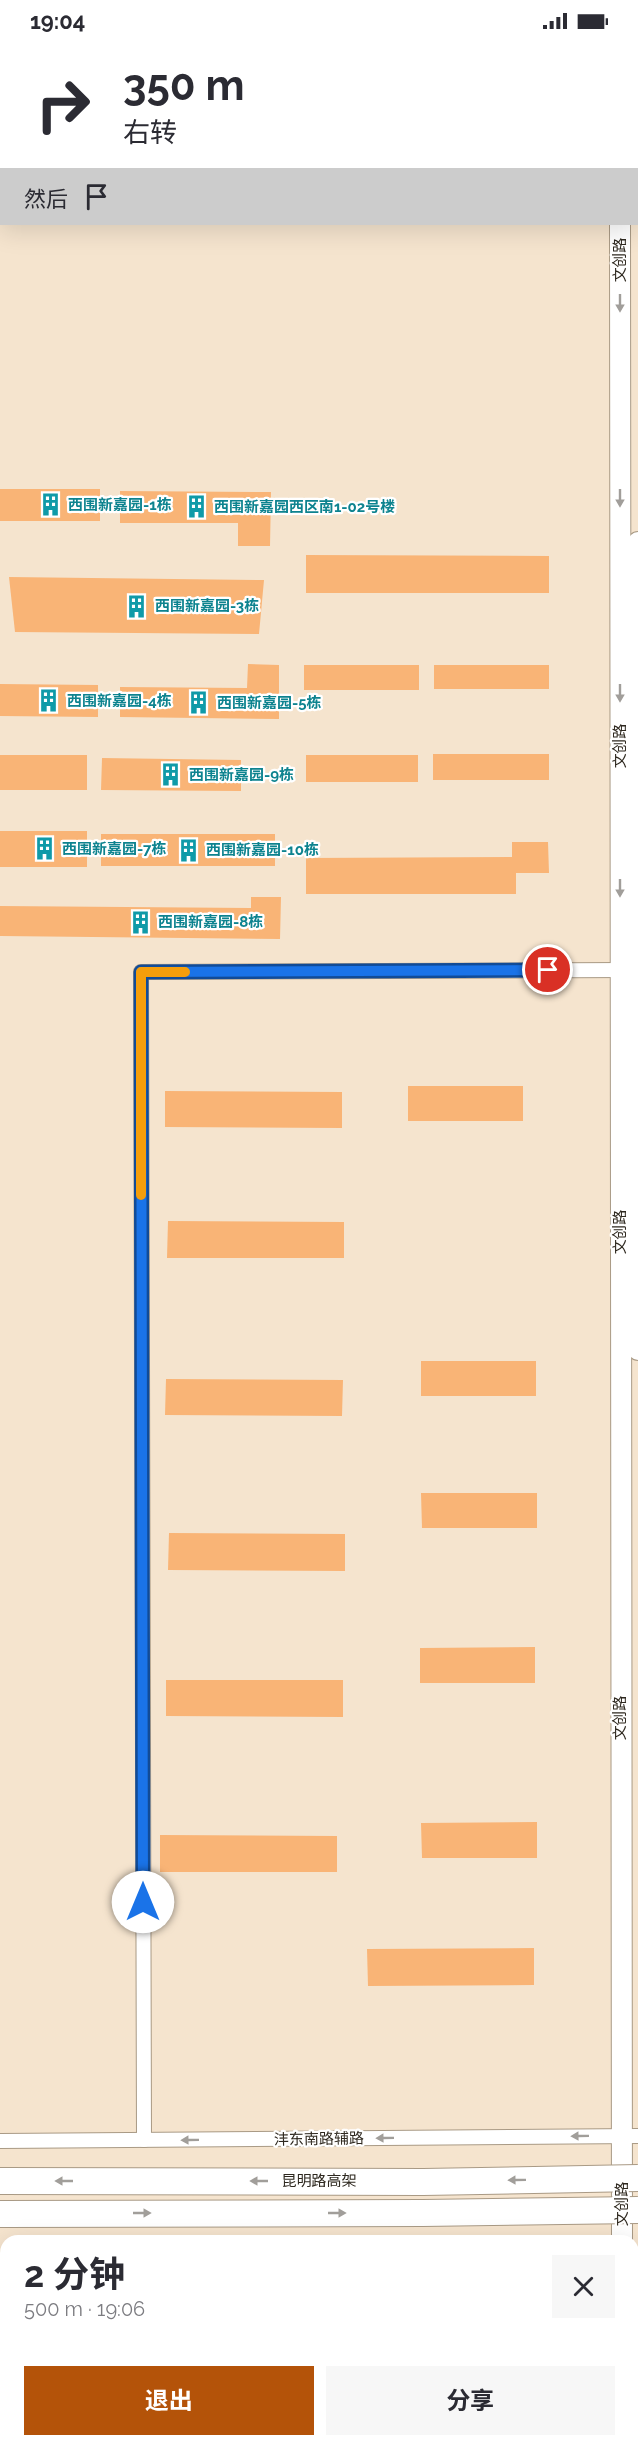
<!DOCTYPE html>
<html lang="zh">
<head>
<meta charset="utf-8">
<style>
  body { margin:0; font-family:Raleway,"Noto Sans SC",sans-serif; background:#f7f7f7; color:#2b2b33; height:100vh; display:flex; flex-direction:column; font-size:22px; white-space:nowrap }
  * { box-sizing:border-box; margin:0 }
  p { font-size:20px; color:#7c7c81 }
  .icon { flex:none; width:33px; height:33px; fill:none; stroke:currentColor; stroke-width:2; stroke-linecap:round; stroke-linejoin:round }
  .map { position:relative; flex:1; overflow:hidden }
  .drawer { position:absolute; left:0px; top:2193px; width:639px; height:212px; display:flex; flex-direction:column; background:#fff; border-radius:18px 18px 0 0; box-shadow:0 6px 24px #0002 }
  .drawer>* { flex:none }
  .top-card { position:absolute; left:0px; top:0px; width:639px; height:183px; box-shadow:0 6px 24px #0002; background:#fff; color:#2b2b33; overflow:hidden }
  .pin { position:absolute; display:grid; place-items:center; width:51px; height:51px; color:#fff; margin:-26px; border:3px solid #fff; border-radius:50%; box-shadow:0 2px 6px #0007 }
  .me { position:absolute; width:66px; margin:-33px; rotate:0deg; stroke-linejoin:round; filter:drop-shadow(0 0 4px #0008) }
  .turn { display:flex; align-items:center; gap:21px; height:126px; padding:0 24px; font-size:27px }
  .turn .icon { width:78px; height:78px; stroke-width:2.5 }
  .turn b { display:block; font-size:42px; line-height:51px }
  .then { display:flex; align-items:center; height:57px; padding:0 24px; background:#0003; gap:12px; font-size:22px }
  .round { display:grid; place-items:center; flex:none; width:63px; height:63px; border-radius:0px; background:#f7f7f7 }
  .summary { display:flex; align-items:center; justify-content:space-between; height:102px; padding:0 24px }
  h1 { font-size:36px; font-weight:700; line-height:45px }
  .button { display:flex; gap:12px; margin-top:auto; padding:12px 24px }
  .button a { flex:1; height:69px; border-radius:0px; background:#b45309; color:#fff; font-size:24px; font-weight:700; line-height:69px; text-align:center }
  .button a+a { background:#f7f7f7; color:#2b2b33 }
  .status { display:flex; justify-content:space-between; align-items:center; height:42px; padding:0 30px; background:#fff; direction:ltr }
  .status svg { height:16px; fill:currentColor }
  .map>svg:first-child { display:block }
  .building { fill:#f9b476 }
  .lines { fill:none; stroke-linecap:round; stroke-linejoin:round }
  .street-casing { stroke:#a99a85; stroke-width:16 }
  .secondary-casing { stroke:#a99a85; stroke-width:22 }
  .street { stroke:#fff; stroke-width:14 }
  .secondary { stroke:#fff; stroke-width:20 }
  .highway-bridge-casing { stroke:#a99a85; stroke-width:28; stroke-linecap:butt }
  .highway-bridge { stroke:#fff; stroke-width:26 }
  .oneway { fill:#a19e9a }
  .route-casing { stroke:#114b97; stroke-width:15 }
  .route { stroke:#1a73e8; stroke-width:10 }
  .slow { stroke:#f59e0b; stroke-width:10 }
  .labels { text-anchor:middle; stroke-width:4.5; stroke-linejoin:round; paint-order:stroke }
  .street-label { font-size:15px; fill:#2e281f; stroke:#fff }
  .culture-label { font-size:15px; font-weight:bold; fill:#0d838f; stroke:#fff; text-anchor:start }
</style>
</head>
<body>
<div class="status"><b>19:04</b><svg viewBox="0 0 49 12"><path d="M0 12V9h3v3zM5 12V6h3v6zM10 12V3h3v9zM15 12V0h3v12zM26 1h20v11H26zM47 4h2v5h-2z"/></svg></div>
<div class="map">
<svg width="638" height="2404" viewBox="0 0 638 2404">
  <rect width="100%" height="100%" fill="#f5e4ce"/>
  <g class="building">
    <rect x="0" y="447" width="100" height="32"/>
    <path d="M120 449 271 450 270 504H238V481H120Z"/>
    <path d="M306 513 549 514V551H306Z"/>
    <path d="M9 535 264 538 259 592 15 590Z"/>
    <path d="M248 622 279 623V677L120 675V645L247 646Z"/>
    <rect x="304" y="623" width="115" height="25"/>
    <rect x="434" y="623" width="115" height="24"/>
    <path d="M0 642 98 643V675L0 674Z"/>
    <rect x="433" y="712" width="116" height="26"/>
    <rect x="0" y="713" width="87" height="35"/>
    <rect x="306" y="713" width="112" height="27"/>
    <path d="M102 716 241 718V749L101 748Z"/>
    <rect x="0" y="789" width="87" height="36"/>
    <rect x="101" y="792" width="174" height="32"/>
    <path d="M512 800H548L549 831H516V852H306V816L512 815Z"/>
    <path d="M251 855H281L280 897 0 894V864L251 866Z"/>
    <rect x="408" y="1044" width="115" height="35"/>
    <path d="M165 1049 342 1050V1086L165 1085Z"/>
    <path d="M168 1179 344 1180V1216H167Z"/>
    <rect x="421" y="1319" width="115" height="35"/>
    <path d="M166 1337 343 1338 342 1374 165 1373Z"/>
    <path d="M421 1451H537V1486H422Z"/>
    <path d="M169 1491 345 1492V1529L168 1528Z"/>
    <path d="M535 1605V1641H420V1606Z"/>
    <path d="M166 1638H343V1675L166 1674Z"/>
    <path d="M537 1780V1816H422L421 1781Z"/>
    <path d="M160 1793 337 1794V1830H160Z"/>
    <path d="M534 1906V1943L368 1944 367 1907Z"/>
  </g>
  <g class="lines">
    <defs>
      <g id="street">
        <path d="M495 2V0"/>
        <path d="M144 2098 141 930 629 928"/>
        <path d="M0 2099 638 2094"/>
        <path d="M633 2231H638"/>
        <path d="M0 2237H6"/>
        <path d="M622 2404V2398"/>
      </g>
      <g id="secondary">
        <path d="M0 19H2"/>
        <path d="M0 86H2"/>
        <path d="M620 182 622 2199"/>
        <path d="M638 500 636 1008 638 1308"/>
      </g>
    </defs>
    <use href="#street" class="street-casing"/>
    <use href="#secondary" class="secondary-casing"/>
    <use href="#street" class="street"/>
    <use href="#secondary" class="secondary"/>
    <defs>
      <g id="highway-bridge">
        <path d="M0 2139 423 2140 638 2136"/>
        <path d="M0 2172 423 2171 638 2168"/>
      </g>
    </defs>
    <use href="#highway-bridge" class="highway-bridge-casing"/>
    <use href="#highway-bridge" class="highway-bridge"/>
  </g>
  <defs><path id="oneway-solid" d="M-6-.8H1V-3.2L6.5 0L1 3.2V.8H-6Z" transform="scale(1.5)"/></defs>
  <g class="oneway">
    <use href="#oneway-solid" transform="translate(620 261) rotate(90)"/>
    <use href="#oneway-solid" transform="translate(620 456) rotate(90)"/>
    <use href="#oneway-solid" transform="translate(620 651) rotate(90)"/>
    <use href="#oneway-solid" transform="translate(620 846) rotate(90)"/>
    <use href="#oneway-solid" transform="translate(580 2094) rotate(179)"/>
    <use href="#oneway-solid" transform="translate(385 2096) rotate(179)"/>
    <use href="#oneway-solid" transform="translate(190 2098) rotate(179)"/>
    <use href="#oneway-solid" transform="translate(517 2138) rotate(179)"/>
    <use href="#oneway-solid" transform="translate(64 2139) rotate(-180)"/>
    <use href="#oneway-solid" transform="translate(259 2139) rotate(-180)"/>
    <use href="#oneway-solid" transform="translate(142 2171)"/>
    <use href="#oneway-solid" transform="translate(337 2171)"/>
  </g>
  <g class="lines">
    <defs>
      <path id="route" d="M143 1860 141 930 548 928"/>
    </defs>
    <use href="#route" class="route-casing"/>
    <use href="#route" class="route"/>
    <path class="slow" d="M141 1153V930H185"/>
  </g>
  <defs>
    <symbol id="building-bare" viewBox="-9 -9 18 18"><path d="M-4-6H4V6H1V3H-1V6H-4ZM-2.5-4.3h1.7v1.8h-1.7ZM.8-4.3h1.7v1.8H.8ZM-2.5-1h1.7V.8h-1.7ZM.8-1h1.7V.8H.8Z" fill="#0f9aa8" stroke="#fff" stroke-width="2.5" paint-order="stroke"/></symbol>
  </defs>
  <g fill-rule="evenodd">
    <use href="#building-bare" x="34" y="446" width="33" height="33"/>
    <use href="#building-bare" x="180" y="448" width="33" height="33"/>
    <use href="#building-bare" x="120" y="548" width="33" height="33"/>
    <use href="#building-bare" x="32" y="642" width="33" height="33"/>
    <use href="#building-bare" x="182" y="644" width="33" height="33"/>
    <use href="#building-bare" x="154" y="716" width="33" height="33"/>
    <use href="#building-bare" x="28" y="790" width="33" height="33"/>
    <use href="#building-bare" x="172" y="792" width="33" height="33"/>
    <use href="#building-bare" x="124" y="864" width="33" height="33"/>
  </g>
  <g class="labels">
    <g class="street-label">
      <text transform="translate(620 218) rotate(-90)" y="5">文创路</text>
      <text transform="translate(620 704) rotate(-90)" y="5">文创路</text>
      <text transform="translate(620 1190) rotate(-90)" y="5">文创路</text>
      <text transform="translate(620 1676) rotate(-90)" y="5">文创路</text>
      <text transform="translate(319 2097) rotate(-1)" y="5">沣东南路辅路</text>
      <text x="319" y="2144">昆明路高架</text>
      <text transform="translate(622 2162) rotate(-90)" y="5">文创路</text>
    </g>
    <g class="culture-label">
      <text x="68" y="468">西围新嘉园-1栋</text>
      <text x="214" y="470">西围新嘉园西区南1-02号楼</text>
      <text x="155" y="569">西围新嘉园-3栋</text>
      <text x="67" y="664">西围新嘉园-4栋</text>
      <text x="217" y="666">西围新嘉园-5栋</text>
      <text x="189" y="738">西围新嘉园-9栋</text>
      <text x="62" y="812">西围新嘉园-7栋</text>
      <text x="206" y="813">西围新嘉园-10栋</text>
      <text x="158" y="885">西围新嘉园-8栋</text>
    </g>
  </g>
</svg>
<div class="pin" style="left:548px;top:928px;background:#d93025"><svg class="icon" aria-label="arrive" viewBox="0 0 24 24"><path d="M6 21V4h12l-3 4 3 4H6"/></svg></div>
<svg class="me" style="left:143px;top:1860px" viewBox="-20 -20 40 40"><circle r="19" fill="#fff"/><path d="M0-13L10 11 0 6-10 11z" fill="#1a73e8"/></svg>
<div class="top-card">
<div class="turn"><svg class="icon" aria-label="right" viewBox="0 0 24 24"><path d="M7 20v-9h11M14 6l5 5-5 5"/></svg><div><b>350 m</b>右转</div></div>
<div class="then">然后<svg class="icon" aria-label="arrive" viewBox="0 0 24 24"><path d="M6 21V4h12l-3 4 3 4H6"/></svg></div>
</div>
<section class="drawer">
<div class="summary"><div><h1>2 分钟</h1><p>500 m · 19:06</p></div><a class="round"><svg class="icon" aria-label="close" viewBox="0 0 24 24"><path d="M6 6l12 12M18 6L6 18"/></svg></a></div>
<div class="button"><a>退出</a><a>分享</a></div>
</section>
</div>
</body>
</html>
